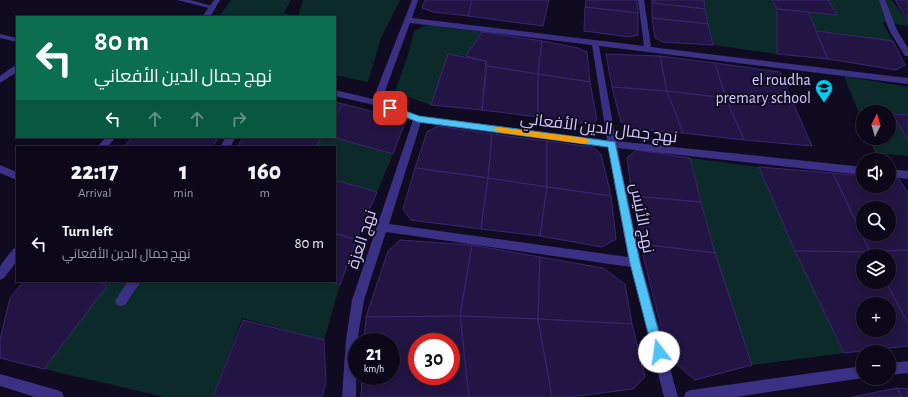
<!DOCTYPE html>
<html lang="en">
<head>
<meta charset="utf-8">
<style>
  body { margin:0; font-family:"Alegreya Sans",Cairo,sans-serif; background:#1a1626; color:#f1f3f6; height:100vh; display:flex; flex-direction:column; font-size:15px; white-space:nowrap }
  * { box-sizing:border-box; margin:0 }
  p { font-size:13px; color:#9a9aa2 }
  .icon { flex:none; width:22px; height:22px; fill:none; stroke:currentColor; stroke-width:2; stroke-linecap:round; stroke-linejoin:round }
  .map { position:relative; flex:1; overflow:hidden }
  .panel { position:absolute; left:16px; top:146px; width:320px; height:136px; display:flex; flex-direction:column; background:#0c0819; border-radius:0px; box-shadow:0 2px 6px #0003,0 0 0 1px #2c2938 }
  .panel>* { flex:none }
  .guide { position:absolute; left:16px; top:16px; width:320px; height:122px; border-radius:0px; box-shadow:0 2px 6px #0003,0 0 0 1px #2c2938; background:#0b6e4f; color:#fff; overflow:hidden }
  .needle { width:26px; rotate:5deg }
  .tools { position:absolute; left:856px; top:105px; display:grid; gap:8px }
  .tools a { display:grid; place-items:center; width:40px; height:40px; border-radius:50%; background:#0c0819; box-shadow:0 2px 6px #0003,0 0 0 1px #2c2938; font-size:20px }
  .speed { position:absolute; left:348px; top:333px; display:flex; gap:8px; font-size:20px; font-weight:700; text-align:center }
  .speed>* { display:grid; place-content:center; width:52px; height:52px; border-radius:50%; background:#0c0819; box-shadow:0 2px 6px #0003,0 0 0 1px #2c2938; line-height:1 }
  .speed small { font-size:10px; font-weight:400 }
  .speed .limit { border:6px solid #d22; background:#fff; color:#111 }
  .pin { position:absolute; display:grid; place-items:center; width:34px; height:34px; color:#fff; margin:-17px; border-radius:8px; box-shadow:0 2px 6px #0006 }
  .me { position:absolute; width:44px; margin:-22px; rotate:345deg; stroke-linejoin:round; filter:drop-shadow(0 0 3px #0008) }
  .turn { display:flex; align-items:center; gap:14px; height:84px; padding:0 12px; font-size:18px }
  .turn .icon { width:52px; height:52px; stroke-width:2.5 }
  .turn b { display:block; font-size:28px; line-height:34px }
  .lanes { display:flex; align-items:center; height:38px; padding:0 12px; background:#0003; justify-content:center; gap:20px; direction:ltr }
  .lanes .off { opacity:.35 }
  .eta { display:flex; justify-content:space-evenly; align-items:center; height:68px; text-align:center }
  .eta b { font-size:24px; font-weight:800; line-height:28px }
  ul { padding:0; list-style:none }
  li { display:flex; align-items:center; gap:12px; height:60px; padding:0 12px }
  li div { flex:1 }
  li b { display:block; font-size:15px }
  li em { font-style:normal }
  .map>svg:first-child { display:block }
  .green { fill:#0d2a2b }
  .building { fill:#221543; stroke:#3a2571; fill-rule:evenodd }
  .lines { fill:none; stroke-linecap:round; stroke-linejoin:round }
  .minor { fill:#3b3184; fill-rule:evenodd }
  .tertiary { fill:#3b3184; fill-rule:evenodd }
  .route { fill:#4fc3f7; stroke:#337fa1 }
  .slow { fill:#f59e0b }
  .labels { text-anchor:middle; stroke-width:4; stroke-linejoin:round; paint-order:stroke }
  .poi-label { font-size:16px; fill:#d4caff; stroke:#100b21; text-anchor:end }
  .street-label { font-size:16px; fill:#d4caff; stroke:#100b21 }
</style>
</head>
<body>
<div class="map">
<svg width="908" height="397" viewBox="0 0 908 397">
  <rect width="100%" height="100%" fill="#100b21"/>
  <g class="green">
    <path d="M231 0H291L284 13 296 17H219Z"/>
    <path d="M303 0H400L381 38 368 82 335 75V17H298Z"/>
    <path d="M704 0H772L777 9V54L713 45Z"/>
    <path d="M828 0H892L908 23V26L882 22 893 41 816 31 808 12 836 15Z"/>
    <path d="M426 25 482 32 466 56 448 55 431 105 395 92 409 52 414 31Z"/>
    <path d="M844 76 908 87V115L893 114 908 141V156L875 153 869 138H889V112H863V123Z"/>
    <path d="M322 137H332L393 154 377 192 335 180V147H316Z"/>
    <path d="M690 158 759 167 795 251 844 353 752 365 715 253Z"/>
    <path d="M98 281H327L340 285 324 340 242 318 213 397H164L44 369 106 286Z"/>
  </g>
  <g class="building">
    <path d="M425 0H472L468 16 433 12 422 8Z"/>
    <path d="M472 0H549L543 26 468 16Z"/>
    <path d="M586 0H637L638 13 585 7Z"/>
    <path d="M652 0H704L705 9 652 3Z"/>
    <path d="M772 0H828L837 15 777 9Z"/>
    <path d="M895 0H908V22Z"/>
    <path d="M652 3 705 9 708 24 652 18Z"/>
    <path d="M585 7 638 13V35L630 37 584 31Z"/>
    <path d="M777 9 808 12 828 59 777 54Z"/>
    <path d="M652 18 708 24 713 45 663 42 655 38Z"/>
    <path d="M816 31 893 41 905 65 896 70 828 59Z"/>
    <path d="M482 32 542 41 538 74 487 66 486 61 466 56Z"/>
    <path d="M542 41 578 48 587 52 590 82 538 74Z"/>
    <path d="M448 54 486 61 482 110 431 105Z"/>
    <path d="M606 54 660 56 667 91 612 87Z"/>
    <path d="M660 56 715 63 726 98 667 91Z"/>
    <path d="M715 63 780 72 794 105 726 98Z"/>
    <path d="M487 66 538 74V117L482 110Z"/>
    <path d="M538 74 590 82 597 120 591 124 538 117Z"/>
    <path d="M612 87 667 91 683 133 636 129 621 122Z"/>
    <path d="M667 91 726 98 744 140 683 133Z"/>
    <path d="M726 98 794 105 812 146 744 140Z"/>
    <path d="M335 102 343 104 335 116Z"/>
    <path d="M343 104 399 118 404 125 393 154 332 137H335V116Z"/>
    <path d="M893 114 908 115V141Z"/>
    <path d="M438 126 492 134 488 178 415 168 427 132Z"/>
    <path d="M492 134 547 141V187L488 178Z"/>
    <path d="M132 137H219L212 147H124Z"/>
    <path d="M243 137H322L316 147H237Z"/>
    <path d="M547 141 593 147 601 154 611 196 547 187Z"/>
    <path d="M636 150 690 158 701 202 632 196 627 158Z"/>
    <path d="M759 167 833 173 870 252 795 251Z"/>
    <path d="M415 168 488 178 481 229 411 220 403 209Z"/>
    <path d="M833 173 863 176V186H889V178L899 179 908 193V250L870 252ZM863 208H889V234H863Z"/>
    <path d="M488 178 547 187 540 236 481 229Z"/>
    <path d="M335 180 377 192 356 240 335 233Z"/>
    <path d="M547 187 611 196 616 239 602 247 540 236Z"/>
    <path d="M632 196 701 202 715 253 640 244Z"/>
    <path d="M335 233 356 240 340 285 327 281H335Z"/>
    <path d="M400 240 472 245 460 316 366 317 388 251Z"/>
    <path d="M640 244 715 253 752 365 695 380 669 358Z"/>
    <path d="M472 245 540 257 538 319 460 316Z"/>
    <path d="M908 250V324L886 282H889V256H872L870 252Z"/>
    <path d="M795 251 870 252 872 256H863V282H886L908 324V346L844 353ZM863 304H889V330H863Z"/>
    <path d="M540 257 603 268 625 284 632 324 538 319Z"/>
    <path d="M24 281H98L107 286 44 369 0 358V339L10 298Z"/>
    <path d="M460 316 538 319 552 397H469Z"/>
    <path d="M460 316 469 397H361L362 376H391V342H364L366 317ZM417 342H451V376H417Z"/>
    <path d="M538 319 632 324 645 377 633 389 569 397H552Z"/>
    <path d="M243 320 324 340 326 382 322 397H213Z"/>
    <path d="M897 388 908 389V397H902Z"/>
    <path d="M897 388 902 397H852Z"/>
  </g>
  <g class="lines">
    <g class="minor">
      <path d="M177 0H190L216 7 213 9Z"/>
      <path d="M412 0H418L412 18 644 46 638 0H644L651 47 908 78V84L599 46 616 141 863 167V175L617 148 641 263 678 397H664L631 267 386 232 364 300 357 342 356 397H342L346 340 352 300 413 120 374 105 335 96V90L373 99ZM410 23 592 45 607 140 419 116 381 102ZM421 122 608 147 628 257 389 224Z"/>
      <path d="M879 0H885L897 30 908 48V56H905L889 30Z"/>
      <path d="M0 34 17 38V42L0 38Z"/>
      <path d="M14 66H17V72L0 83V76Z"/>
      <path d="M226 137H236L230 147H220Z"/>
      <path d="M0 165 17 172V180L0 173Z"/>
      <path d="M889 169 908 171V179L889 177Z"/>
      <path d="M128 281H141L125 305 121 306 117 305 115 301Z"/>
      <path d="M908 361V373L889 375V363Z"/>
      <path d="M863 366V378L736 397H684L686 392 691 390Z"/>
      <path d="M0 374 57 390 62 392 64 397H35L0 386Z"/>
    </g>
    <g class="tertiary">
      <path d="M214 0H220L210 17H202Z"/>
      <path d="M106 137H116L107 147H97Z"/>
      <path d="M17 247V261L4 278 0 280V266L13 249Z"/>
    </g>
  </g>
  <path class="route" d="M387 106H392L419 116 615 142 640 263 664 352 663 356 659 358 655 356 653 352 630 263 608 147 418 122 387 110Z"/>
  <path class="slow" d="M496 127 585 138 590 141 585 144 498 132 494 129Z"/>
  <defs>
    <symbol id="school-pin" viewBox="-11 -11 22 30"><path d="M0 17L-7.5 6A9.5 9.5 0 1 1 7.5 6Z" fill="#00cbf5" stroke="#100b21"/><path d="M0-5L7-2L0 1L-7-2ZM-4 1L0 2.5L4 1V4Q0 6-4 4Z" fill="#111"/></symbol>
  </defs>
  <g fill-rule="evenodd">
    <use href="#school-pin" x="814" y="78" width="20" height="27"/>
  </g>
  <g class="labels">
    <g class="poi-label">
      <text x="811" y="85">el roudha<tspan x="811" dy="18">premary school</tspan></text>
    </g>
    <g class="street-label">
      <text transform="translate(599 127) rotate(7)" y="6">نهج جمال الدين الأفعاني</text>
      <text transform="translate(643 218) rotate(79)" y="6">نهج الأنيس</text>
      <text transform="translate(361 239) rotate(-72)" y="6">نهج العزة</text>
    </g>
  </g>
</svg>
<div class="tools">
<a><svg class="needle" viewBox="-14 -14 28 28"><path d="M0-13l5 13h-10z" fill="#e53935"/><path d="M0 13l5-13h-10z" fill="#9a9aa2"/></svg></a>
<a><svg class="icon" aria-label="sound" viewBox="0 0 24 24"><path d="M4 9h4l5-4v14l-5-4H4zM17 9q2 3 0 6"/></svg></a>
<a><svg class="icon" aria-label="search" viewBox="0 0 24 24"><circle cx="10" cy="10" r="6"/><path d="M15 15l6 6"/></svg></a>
<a><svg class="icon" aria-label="layers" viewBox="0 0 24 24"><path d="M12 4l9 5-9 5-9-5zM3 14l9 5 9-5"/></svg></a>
<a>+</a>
<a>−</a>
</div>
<div class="speed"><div>21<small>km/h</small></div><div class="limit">30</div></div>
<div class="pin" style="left:390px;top:108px;background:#d93025"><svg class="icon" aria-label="arrive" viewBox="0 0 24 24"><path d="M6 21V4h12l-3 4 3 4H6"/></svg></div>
<svg class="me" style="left:659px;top:352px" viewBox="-20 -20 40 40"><circle r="19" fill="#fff"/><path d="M0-13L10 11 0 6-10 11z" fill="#4fc3f7"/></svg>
<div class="guide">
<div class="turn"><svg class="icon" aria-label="left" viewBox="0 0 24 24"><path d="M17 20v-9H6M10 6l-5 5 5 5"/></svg><div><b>80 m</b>نهج جمال الدين الأفعاني</div></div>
<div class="lanes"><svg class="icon" aria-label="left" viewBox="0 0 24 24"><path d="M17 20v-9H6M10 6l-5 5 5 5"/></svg><svg class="icon off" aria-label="ahead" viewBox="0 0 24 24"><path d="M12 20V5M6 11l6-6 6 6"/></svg><svg class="icon off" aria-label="ahead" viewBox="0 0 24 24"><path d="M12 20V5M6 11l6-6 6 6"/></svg><svg class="icon off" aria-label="right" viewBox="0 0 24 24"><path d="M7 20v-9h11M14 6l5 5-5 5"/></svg></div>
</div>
<section class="panel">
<div class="eta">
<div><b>22:17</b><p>Arrival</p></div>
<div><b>1</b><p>min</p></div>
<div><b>160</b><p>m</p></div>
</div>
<ul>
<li><svg class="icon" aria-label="left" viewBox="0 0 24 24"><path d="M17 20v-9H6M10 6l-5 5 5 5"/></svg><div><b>Turn left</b><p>نهج جمال الدين الأفعاني</p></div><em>80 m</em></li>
</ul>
</section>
</div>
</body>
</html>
